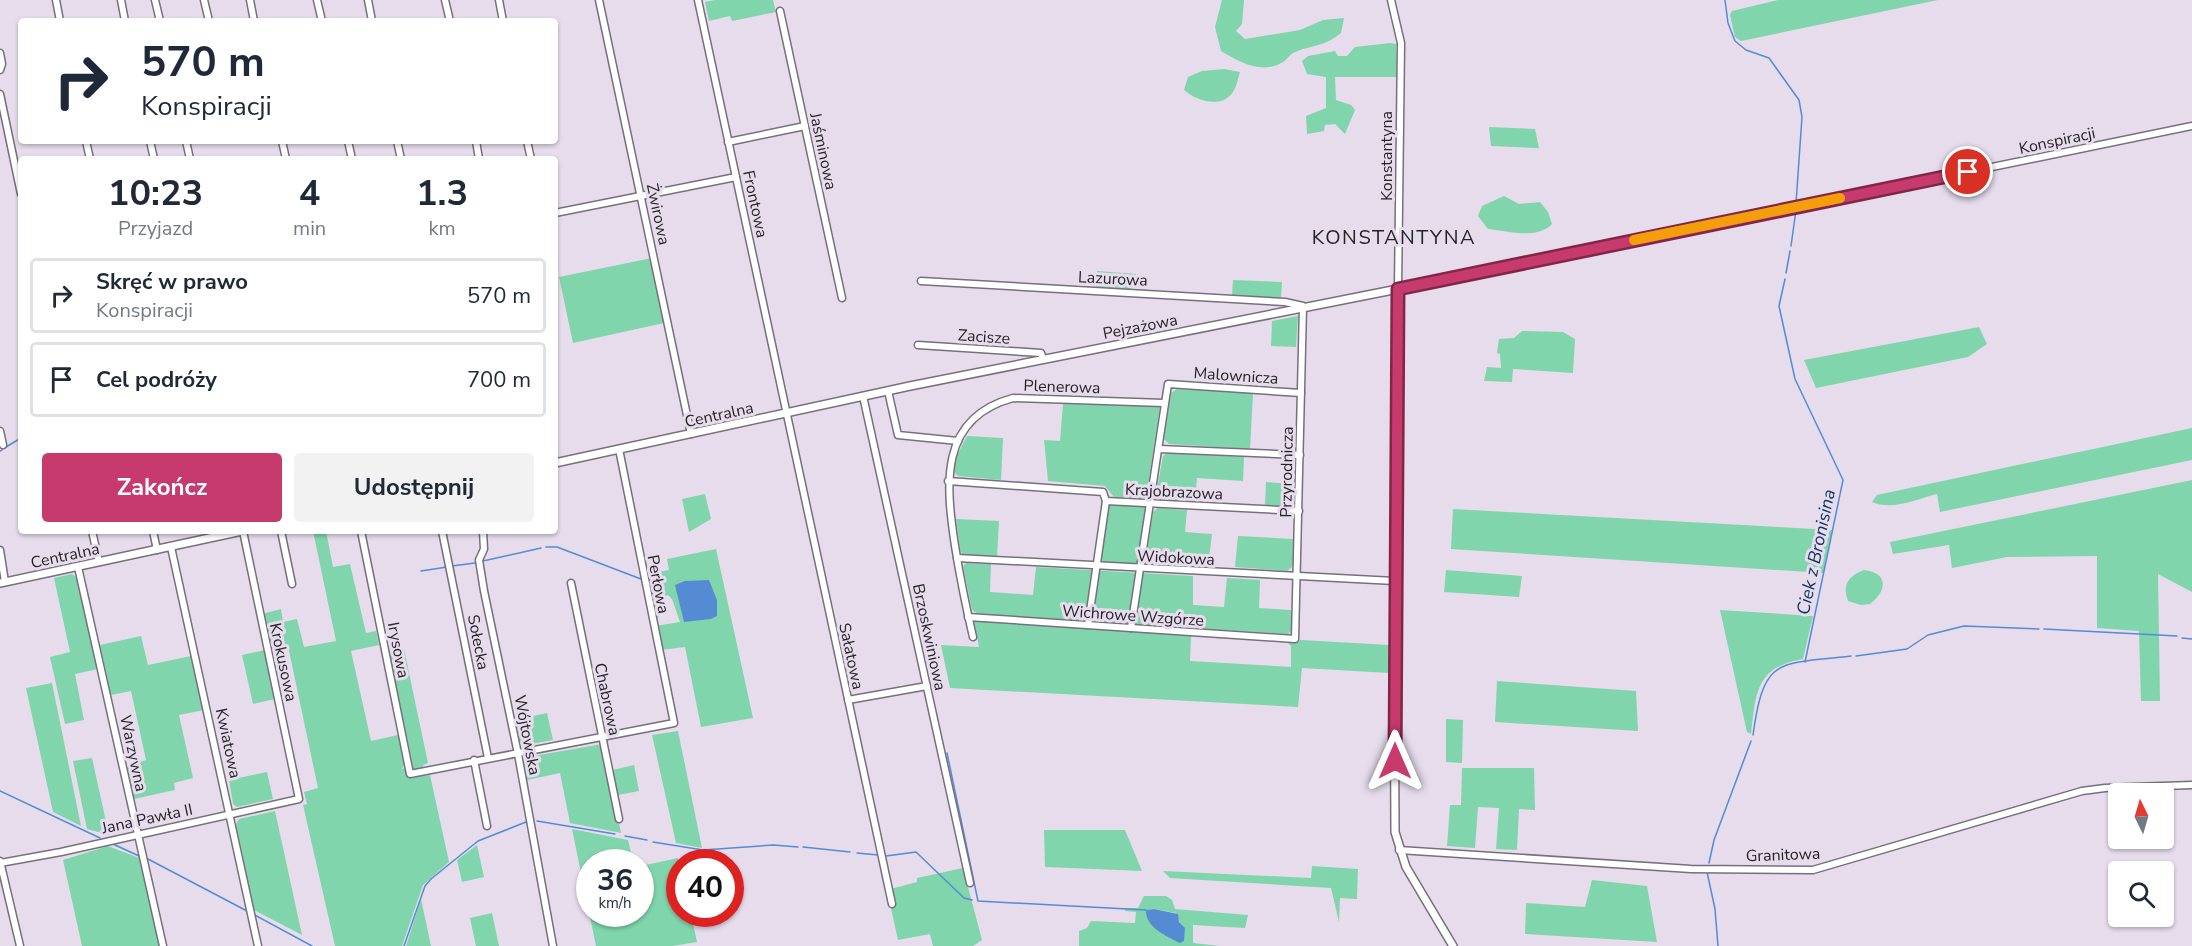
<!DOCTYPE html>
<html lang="pl">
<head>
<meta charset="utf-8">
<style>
  body { margin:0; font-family:"Nunito Sans",sans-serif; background:#f2f2f3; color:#1f2937; height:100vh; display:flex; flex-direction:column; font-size:22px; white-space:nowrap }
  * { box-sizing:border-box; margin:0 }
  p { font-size:20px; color:#747a83 }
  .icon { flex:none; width:33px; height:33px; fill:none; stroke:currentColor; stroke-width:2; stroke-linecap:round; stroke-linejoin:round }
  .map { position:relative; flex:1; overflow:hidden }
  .sheet { position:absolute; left:18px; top:156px; width:540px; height:378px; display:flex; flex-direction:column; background:#fff; border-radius:6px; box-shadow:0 2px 4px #0004 }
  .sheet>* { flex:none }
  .top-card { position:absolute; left:18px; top:18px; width:540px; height:126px; border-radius:6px; box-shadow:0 2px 4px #0004; background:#fff; color:#1f2937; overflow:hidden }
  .needle { width:39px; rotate:355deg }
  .controls { position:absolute; left:2108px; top:783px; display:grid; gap:12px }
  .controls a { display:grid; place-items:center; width:66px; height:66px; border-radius:6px; background:#fff; box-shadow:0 2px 4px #0004; font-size:30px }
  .speed { position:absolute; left:576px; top:849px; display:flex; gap:12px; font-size:30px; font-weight:700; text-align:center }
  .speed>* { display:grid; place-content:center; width:78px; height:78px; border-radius:50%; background:#fff; box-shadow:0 2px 4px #0004; line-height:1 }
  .speed small { font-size:15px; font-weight:400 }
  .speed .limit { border:9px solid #d22; background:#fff; color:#111 }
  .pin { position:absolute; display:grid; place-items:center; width:51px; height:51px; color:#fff; margin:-26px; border:3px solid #fff; border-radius:50%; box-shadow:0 2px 6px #0007 }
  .me { position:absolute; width:66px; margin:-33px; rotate:0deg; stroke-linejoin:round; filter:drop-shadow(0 0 4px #0008) }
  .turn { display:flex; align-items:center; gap:21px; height:126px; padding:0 24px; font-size:27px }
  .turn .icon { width:78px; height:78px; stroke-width:2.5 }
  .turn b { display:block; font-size:42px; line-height:51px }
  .eta { display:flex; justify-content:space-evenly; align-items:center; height:102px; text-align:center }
  .eta b { font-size:36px; font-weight:700; line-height:42px }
  .cta { display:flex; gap:12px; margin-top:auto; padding:12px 24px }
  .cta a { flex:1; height:69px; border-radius:6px; background:#c73a6d; color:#fff; font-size:24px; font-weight:700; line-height:69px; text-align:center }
  .cta a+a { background:#f2f2f3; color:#1f2937 }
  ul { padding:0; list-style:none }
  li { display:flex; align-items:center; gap:18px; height:75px; margin:0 12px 9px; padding:0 12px; border:3px solid #e0e1e3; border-radius:6px }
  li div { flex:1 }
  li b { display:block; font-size:22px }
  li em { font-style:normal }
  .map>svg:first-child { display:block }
  .green { fill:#81d5ac; fill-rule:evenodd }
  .water { fill:#558bd3 }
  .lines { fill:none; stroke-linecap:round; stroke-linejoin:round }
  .stream { stroke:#558bd3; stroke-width:1.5 }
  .minor-casing { stroke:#786f7d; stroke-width:9 }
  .tertiary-casing { stroke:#786f7d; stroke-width:10 }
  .minor { stroke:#fff; stroke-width:6 }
  .tertiary { stroke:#fff; stroke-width:7 }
  .route-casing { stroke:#812647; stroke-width:15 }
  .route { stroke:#c73a6d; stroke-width:10 }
  .slow { stroke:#f59e0b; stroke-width:10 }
  .labels { text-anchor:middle; stroke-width:6; stroke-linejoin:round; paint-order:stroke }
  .street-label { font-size:16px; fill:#262328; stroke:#e6dcec }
  .water-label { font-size:18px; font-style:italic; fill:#103564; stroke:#e6dcec }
  .quarter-label { font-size:20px; letter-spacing:1.5px; fill:#262328; stroke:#e6dcec }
</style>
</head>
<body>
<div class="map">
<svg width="2192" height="946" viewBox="0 0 2192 946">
  <rect width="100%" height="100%" fill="#e6dcec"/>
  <g class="green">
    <path d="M715 0H773L776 12 732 21 730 16 709 21 705 2Z"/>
    <path d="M1222 0H1244L1242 24 1236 31 1245 39 1300 30 1323 20 1344 18 1341 33C1322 48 1313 44 1293 53 1289 55 1287 60 1283 62 1262 75 1239 62 1221 51L1215 27Z"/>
    <path d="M1778 0H1938L1741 41 1735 37 1730 15 1732 11Z"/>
    <path d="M1390 43 1396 44 1397 77H1335L1336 100 1351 105 1355 110 1345 134 1335 124 1325 125 1324 131 1307 134 1306 116 1326 108V77L1307 74 1302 61 1308 56 1335 51 1338 56H1347L1355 47Z"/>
    <path d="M1224 69 1240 72C1238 78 1237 85 1234 90 1224 110 1196 101 1184 90L1188 77 1202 71Z"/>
    <path d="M1489 127 1535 129 1539 148 1491 146Z"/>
    <path d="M1504 196 1519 204 1540 202 1548 212 1552 224C1537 240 1508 231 1488 229L1478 216 1482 206Z"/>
    <path d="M652 258 664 323 573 343 559 277Z"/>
    <path d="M1097 271 1136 274 1134 285 1129 290 1096 288Z"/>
    <path d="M1233 280 1282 282 1281 299 1232 296Z"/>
    <path d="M1298 316 1296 347 1271 346 1272 321Z"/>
    <path d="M1979 327 1987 344 1968 357 1816 388 1804 360Z"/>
    <path d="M1522 331 1563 332 1575 339 1573 373 1513 369 1512 382 1484 381 1487 367 1501 368 1500 354 1497 353 1499 339 1514 338Z"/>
    <path d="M1177 389 1253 393 1250 449 1169 444 1164 439 1171 393Z"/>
    <path d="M1063 404 1160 406 1146 499 1114 497 1105 486 1048 481 1044 440 1060 441Z"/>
    <path d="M2192 428V460L1940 512 1937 494C1917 499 1892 511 1872 502L1877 495Z"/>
    <path d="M967 436 1003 438 1001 480 958 476 953 471 955 459Z"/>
    <path d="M1167 453 1244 457 1243 481 1197 478 1195 501 1160 500 1156 494 1163 456Z"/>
    <path d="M2192 480V592L2158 574 2160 701H2141L2139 631 2097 628V556L2007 557 1952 568 1949 545 1893 554 1890 542Z"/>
    <path d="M1266 482 1293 484 1294 503 1289 507 1265 506Z"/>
    <path d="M705 494 711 519 689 532 682 499Z"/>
    <path d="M1109 504 1145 506 1138 565 1103 563 1101 557Z"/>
    <path d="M1158 508 1187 510 1185 532 1212 534 1208 566 1149 562 1146 558 1153 512Z"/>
    <path d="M1453 509 1832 530 1823 573 1451 549Z"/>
    <path d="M956 519 999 521 997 557 963 555 960 550Z"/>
    <path d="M313 531H326L333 567 350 564 366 633 376 631 379 645 351 651 371 741 398 735 404 765 402 769 413 766 389 652 404 649 428 763 423 765 425 776 430 775 449 862 423 885 402 946H335L303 805 307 804 304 792 318 788 288 646 270 649 262 614 281 609 283 622 297 619 304 647 336 641Z"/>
    <path d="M1238 536 1293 539V566L1287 571 1235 567Z"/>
    <path d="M716 549 753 718 701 727 685 647 661 650 655 626 680 622 672 599 668 595 661 598 656 608 663 612 654 621 647 574 669 570 667 559Z"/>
    <path d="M966 563 991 564 990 592 1033 595 1036 567 1193 576V605L1224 607 1227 578 1260 580 1259 608 1291 610V631L1288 634 978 614 972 610 963 566Z"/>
    <path d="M1446 570 1522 576 1519 597 1444 592Z"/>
    <path d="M1864 570C1889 573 1887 591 1870 604L1861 605 1848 601C1842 585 1848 576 1864 570Z"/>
    <path d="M72 574 79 579 98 669 75 674 84 720 65 724 50 657 70 652 54 578Z"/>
    <path d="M1720 610 1813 616 1803 659C1756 667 1756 692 1751 734L1747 732Z"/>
    <path d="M974 621 1191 636 1190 661 1291 667V646L1287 642 1301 640 1389 645V673L1302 668 1298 707 950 688 941 645 979 647Z"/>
    <path d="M141 636 148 665 191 656 204 710 179 715 193 778 174 783 175 790 134 799 127 766 146 760 131 691 111 695 100 645Z"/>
    <path d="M265 650 275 699 253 704 242 655Z"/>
    <path d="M1497 681 1636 691 1638 731 1495 722Z"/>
    <path d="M52 683 81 826 53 812 26 688Z"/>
    <path d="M547 713 553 740 525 745 519 741 515 720Z"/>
    <path d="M1446 719 1463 720 1462 763 1446 762Z"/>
    <path d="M678 731 702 848 676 843 652 735Z"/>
    <path d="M602 744 621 833 570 823 560 773 527 780 524 762 528 757Z"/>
    <path d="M92 758 109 835 87 829 73 761Z"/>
    <path d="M634 765 639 791 618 795 613 770Z"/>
    <path d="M1462 768H1534L1535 810 1519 809 1517 850 1496 849 1499 808 1478 807 1475 848 1447 846 1450 805H1461Z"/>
    <path d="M267 772 273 799 237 807 233 804 229 780Z"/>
    <path d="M275 811 302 935 254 910 236 824 239 819Z"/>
    <path d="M572 829 628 840 633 862H590V914H640L641 866 678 858 680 914H691L697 942 673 946H596Z"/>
    <path d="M1044 830H1125L1142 871 1045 867Z"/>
    <path d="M477 845 484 877 462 882 457 860Z"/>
    <path d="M108 846 142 859 160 946H82L63 860Z"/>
    <path d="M1312 866 1358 869 1357 899 1340 898 1339 922 1331 888 1170 878 1163 871 1311 878Z"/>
    <path d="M963 868 982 940 973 946H933L930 934 898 940 887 890 917 882V878Z"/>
    <path d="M1592 880 1647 886 1657 942 1525 934 1526 903 1585 907Z"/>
    <path d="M1144 896H1166L1172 900 1175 909 1248 915 1245 928 1193 925V943L1220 946H1079V931L1087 928 1091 921 1135 923 1136 912 1125 911 1126 908H1138ZM1154 909 1176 913 1181 926 1164 935 1152 925 1146 910Z"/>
    <path d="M421 899 431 946H406Z"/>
    <path d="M492 913 499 946H476L470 918Z"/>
  </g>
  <g class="water">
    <path d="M709 580 717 600V616L711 619 684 622 675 585 685 581Z"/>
    <path d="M1154 909 1178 914 1179 922 1185 928 1184 941 1180 943C1166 936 1145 927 1146 910Z"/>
  </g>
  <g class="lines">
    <g class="stream">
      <path d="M1725 0 1728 23 1735 41 1746 50 1769 58 1799 100 1802 117 1796 203"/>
      <path d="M1791 246 1796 210"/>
      <path d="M1786 273 1790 251"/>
      <path d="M1785 279 1779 306 1795 379 1843 480 1805 662"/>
      <path d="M6 447 21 438"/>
      <path d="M0 451 2 450"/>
      <path d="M546 547H557L641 579"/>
      <path d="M483 561 541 548"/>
      <path d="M452 566 475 563"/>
      <path d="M421 571 447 567"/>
      <path d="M2044 629 2177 636"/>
      <path d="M2182 638 2192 639"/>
      <path d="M1856 656 1907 649 1928 635 1964 626 2039 629"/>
      <path d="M1753 735C1764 654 1779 665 1851 656"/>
      <path d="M947 753 978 901 1146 910"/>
      <path d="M0 791 100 838"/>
      <path d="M537 821 615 834"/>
      <path d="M625 836 647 840"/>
      <path d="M653 842 703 850 773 845 798 847"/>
      <path d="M113 844 139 856"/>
      <path d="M803 847 850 852"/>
      <path d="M857 853 878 855"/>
      <path d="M886 856 916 852 964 898 972 900"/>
      <path d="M148 859 247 911"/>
      <path d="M1709 863 1714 840 1751 741"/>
      <path d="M1707 872 1715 909 1718 946"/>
      <path d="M253 914 312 946"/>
      <path d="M404 946 425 886 431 879 478 841 526 822"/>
    </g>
    <defs>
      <g id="minor">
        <path d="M56 0 60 21"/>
        <path d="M121 0 125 21"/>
        <path d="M155 0 160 21"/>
        <path d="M204 0 209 21"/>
        <path d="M250 0 254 21"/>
        <path d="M317 0 322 21"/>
        <path d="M368 0 372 21"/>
        <path d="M445 0 450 21"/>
        <path d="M499 0 503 21"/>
        <path d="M599 0 691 434"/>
        <path d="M698 0 892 904"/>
        <path d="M1391 0 1401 43 1398 289 2192 126"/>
        <path d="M780 11 842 298"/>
        <path d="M0 53 2 64 0 70"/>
        <path d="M0 94 21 194"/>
        <path d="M86 141 90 159"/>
        <path d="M150 141 154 159"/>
        <path d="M186 141 190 159"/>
        <path d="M282 141 286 159"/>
        <path d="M348 141 352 159"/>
        <path d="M397 141 401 159"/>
        <path d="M476 141 479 159"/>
        <path d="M527 141 531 159"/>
        <path d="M728 142 805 126"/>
        <path d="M555 213 736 177"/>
        <path d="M921 281 1285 302 1303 306 1295 639 968 617"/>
        <path d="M918 345 1041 353 1043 359"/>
        <path d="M888 391 898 435 958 441"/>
        <path d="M863 396 970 883"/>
        <path d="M0 431 3 445"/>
        <path d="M1159 449 1300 455"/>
        <path d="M948 481 1103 492 1106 501 1299 511"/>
        <path d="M92 531 99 562"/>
        <path d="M153 531 157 550"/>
        <path d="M281 531 292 584"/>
        <path d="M361 531 410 774 674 723 619 449"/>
        <path d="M442 531 488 758"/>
        <path d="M483 531 484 549 479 560 484 591 518 754 553 946"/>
        <path d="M171 547 258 946"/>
        <path d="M0 550 5 582"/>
        <path d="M957 558 1395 581"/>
        <path d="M78 567 163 946"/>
        <path d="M571 583 619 819"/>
        <path d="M1088 625 1106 501"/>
        <path d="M1131 628 1168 384 1301 393"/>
        <path d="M973 637C966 607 960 577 955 546 946 486 938 418 1013 398L1164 403"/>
        <path d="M848 700 927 686"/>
        <path d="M474 760 487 826"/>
        <path d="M1399 850 1691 869 1813 870 2082 791 2105 788 2192 785"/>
        <path d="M0 861 20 946"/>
        <path d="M0 863 61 852 299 799 243 531"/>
      </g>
      <g id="tertiary">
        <path d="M555 463 910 386 1398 289 1394 627 1395 832 1406 867 1453 946"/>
        <path d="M0 583 242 531"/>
      </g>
    </defs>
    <use href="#minor" class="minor-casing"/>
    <use href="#tertiary" class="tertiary-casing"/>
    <use href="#minor" class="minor"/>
    <use href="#tertiary" class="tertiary"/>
  </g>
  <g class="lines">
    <defs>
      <path id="route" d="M1395 761 1398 289 1968 172"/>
    </defs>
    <use href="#route" class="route-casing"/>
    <use href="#route" class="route"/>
    <path class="slow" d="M1634 240 1840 198"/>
  </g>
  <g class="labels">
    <g class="street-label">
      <text transform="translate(2057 140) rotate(-12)" y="6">Konspiracji</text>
      <text transform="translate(824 151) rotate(78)" y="6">Jaśminowa</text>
      <text transform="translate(1386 156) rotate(-90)" y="6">Konstantyna</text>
      <text transform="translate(756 204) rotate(78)" y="6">Frontowa</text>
      <text transform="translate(659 214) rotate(78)" y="6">Żwirowa</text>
      <text transform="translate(1113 278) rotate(3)" y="6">Lazurowa</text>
      <text transform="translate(1140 326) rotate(-11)" y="6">Pejzażowa</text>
      <text transform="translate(984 336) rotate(4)" y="6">Zacisze</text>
      <text transform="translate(1236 375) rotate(4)" y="6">Malownicza</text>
      <text transform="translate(1062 386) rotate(2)" y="6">Plenerowa</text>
      <text transform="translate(719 414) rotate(-12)" y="6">Centralna</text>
      <text transform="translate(1286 472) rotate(-89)" y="6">Przyrodnicza</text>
      <text transform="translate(1174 491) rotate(3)" y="6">Krajobrazowa</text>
      <text transform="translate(65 555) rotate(-12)" y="6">Centralna</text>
      <text transform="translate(1176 557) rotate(3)" y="6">Widokowa</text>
      <text transform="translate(659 584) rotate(79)" y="6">Perłowa</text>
      <text transform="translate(1133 615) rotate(4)" y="6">Wichrowe Wzgórze</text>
      <text transform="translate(930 637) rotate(78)" y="6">Brzoskwiniowa</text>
      <text transform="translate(479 642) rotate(79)" y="6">Sołecka</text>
      <text transform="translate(399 650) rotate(79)" y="6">Irysowa</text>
      <text transform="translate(852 656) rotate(78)" y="6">Sałatowa</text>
      <text transform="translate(284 662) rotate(78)" y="6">Krokusowa</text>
      <text transform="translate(608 699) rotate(78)" y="6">Chabrowa</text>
      <text transform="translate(528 735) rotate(79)" y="6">Wójtowska</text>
      <text transform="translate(229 743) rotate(78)" y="6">Kwiatowa</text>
      <text transform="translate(134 753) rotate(78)" y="6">Warzywna</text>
      <text transform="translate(147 818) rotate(-12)" y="6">Jana Pawła II</text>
      <text transform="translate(1783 854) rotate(-2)" y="6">Granitowa</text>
    </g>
    <g class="water-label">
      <text transform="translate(1816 552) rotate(-78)" y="6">Ciek z Bronisina</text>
    </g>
    <g class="quarter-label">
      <text x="1394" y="244">KONSTANTYNA</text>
    </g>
  </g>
</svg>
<div class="controls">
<a><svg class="needle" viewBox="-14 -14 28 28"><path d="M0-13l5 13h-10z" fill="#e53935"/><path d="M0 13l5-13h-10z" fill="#747a83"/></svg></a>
<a><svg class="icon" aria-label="search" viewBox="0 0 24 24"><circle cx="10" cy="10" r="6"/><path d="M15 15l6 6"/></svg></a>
</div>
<div class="speed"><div>36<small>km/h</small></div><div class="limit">40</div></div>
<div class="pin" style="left:1968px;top:172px;background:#d93025"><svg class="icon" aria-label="arrive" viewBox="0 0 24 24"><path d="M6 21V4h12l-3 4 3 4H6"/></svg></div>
<svg class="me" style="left:1395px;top:761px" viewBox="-20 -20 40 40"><path d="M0-17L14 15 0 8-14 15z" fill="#c73a6d" stroke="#fff" stroke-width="4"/></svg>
<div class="top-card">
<div class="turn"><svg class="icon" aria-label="right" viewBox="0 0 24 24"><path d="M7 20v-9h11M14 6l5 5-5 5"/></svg><div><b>570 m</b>Konspiracji</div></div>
</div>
<section class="sheet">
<div class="eta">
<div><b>10:23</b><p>Przyjazd</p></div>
<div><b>4</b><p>min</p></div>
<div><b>1.3</b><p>km</p></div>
</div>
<ul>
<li><svg class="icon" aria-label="right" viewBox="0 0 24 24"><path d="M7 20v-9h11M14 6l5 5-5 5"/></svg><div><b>Skręć w prawo</b><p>Konspiracji</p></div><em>570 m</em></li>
<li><svg class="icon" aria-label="arrive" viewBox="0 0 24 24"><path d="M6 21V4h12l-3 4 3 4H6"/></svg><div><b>Cel podróży</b></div><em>700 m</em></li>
</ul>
<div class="cta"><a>Zakończ</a><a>Udostępnij</a></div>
</section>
</div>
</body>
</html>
